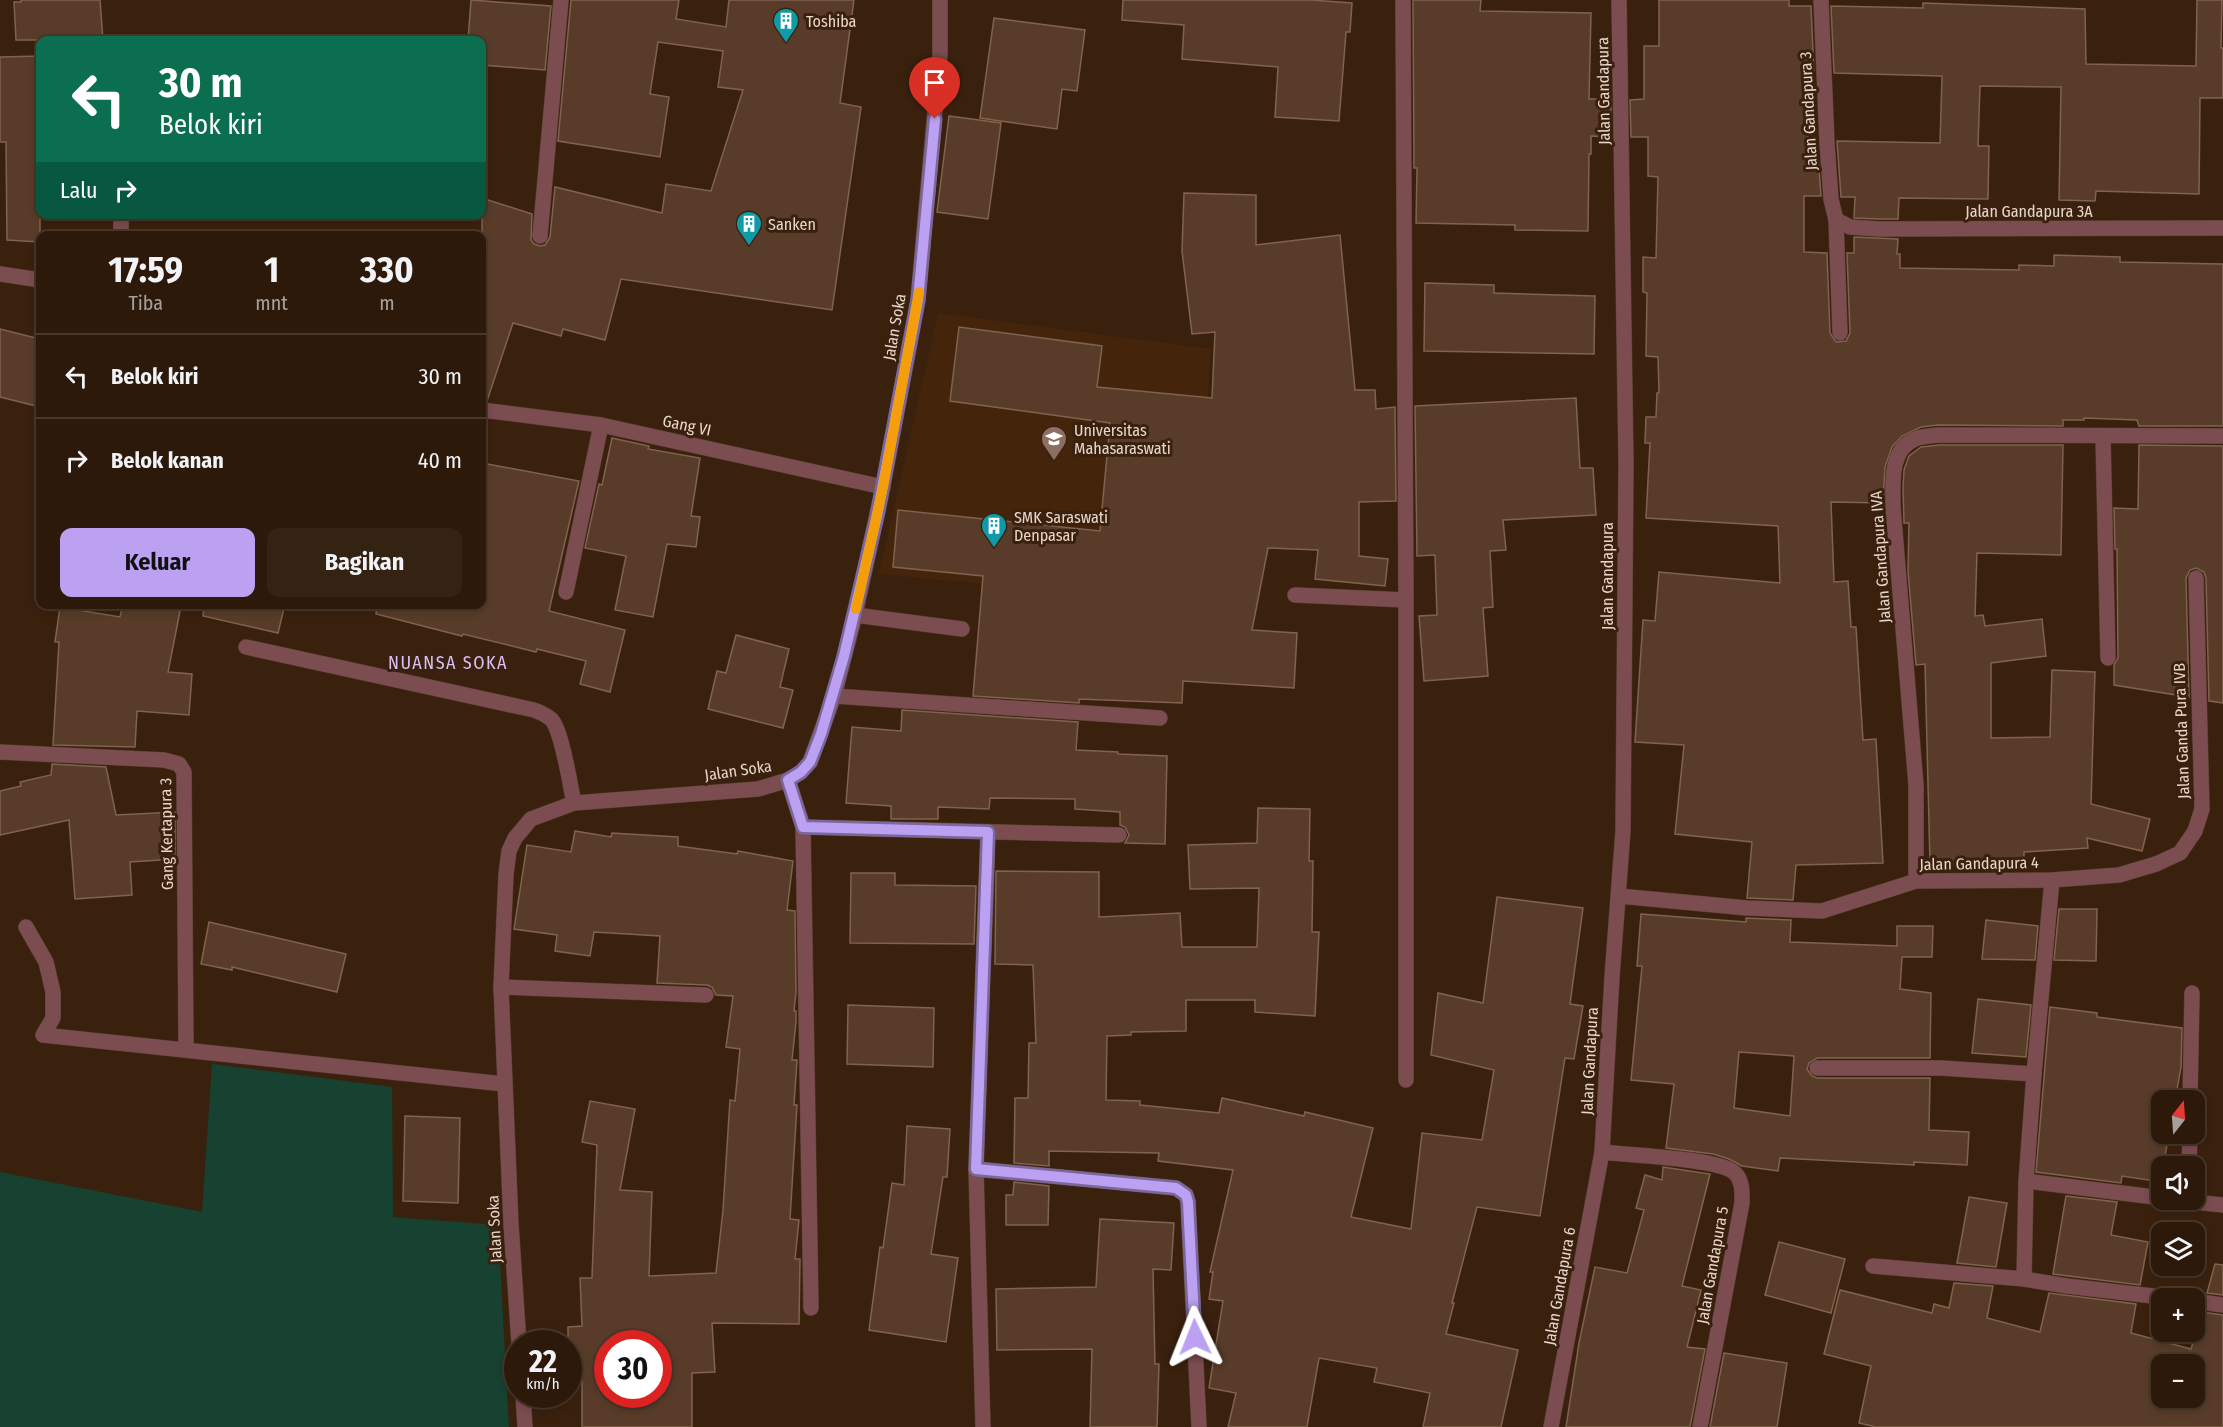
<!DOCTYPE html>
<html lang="id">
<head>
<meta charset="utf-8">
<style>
  body { margin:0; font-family:"Fira Sans Condensed",sans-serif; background:#342213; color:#f1f3f6; height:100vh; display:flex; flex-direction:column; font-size:22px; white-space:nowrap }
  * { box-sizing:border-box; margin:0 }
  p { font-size:20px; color:#a6a09c }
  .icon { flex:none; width:33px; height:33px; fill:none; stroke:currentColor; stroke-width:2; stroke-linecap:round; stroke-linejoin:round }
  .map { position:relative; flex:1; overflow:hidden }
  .details { position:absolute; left:36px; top:231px; width:450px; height:378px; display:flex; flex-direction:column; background:#2c190a; border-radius:12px; box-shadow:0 3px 9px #0003,0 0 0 2px #48382b }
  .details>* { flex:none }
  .top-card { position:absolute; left:36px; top:36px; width:450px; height:183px; border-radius:12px; box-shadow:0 3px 9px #0003,0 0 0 2px #48382b; background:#0b6e4f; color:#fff; overflow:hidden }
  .needle { width:39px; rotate:17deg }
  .buttons { position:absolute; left:2151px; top:1090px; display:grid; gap:12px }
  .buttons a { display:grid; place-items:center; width:54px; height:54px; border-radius:12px; background:#2c190a; box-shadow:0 3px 9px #0003,0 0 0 2px #48382b; font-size:30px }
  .speed { position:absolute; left:504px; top:1330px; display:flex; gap:12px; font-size:30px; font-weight:700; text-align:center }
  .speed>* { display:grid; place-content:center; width:78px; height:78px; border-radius:50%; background:#2c190a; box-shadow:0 3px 9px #0003,0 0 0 2px #48382b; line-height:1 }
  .speed small { font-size:15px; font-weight:400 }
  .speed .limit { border:9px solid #d22; background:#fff; color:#111 }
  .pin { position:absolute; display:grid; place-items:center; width:51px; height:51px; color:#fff; margin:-62px -26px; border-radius:50% 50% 50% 0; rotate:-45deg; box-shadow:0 0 6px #0007 }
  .pin .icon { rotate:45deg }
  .me { position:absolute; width:66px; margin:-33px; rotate:358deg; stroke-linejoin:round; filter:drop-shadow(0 0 4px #0008) }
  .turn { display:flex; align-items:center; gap:21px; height:126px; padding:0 24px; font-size:27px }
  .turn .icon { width:78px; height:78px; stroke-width:2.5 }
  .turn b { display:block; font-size:42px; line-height:51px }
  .then { display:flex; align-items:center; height:57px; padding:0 24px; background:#0003; gap:12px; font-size:22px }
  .eta { display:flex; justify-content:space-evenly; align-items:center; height:102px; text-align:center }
  .eta b { font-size:36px; font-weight:700; line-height:42px }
  .action { display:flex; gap:12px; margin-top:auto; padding:12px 24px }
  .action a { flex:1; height:69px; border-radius:12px; background:#bca0f2; color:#111; font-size:24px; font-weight:700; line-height:69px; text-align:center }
  .action a+a { background:#342213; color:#f1f3f6 }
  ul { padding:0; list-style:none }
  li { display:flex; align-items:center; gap:18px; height:84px; padding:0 24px; border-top:2px solid #48382b }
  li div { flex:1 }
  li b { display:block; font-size:22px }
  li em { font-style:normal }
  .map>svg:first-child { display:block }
  .built { fill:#44250c }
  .green { fill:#174130 }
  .building { fill:#583c29; stroke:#80634e; stroke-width:1.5; fill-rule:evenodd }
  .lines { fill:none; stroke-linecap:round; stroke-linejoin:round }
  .street-casing { stroke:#563e2c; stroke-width:16 }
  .street { stroke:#7b4c50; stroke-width:15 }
  .route-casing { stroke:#7a689d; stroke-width:15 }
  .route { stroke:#bca0f2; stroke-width:10 }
  .slow { stroke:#f59e0b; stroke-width:10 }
  .labels { text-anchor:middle; stroke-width:6; stroke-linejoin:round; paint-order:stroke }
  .poi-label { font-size:16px; fill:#e8d6cb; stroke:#3a210e; text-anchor:start }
  .street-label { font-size:16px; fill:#e8d6cb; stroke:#3a210e }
  .neighbourhood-label { font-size:18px; letter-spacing:1.5px; fill:#dac0f7; stroke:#3a210e }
</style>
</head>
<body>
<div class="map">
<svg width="2223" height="1427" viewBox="0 0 2223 1427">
  <rect width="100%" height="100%" fill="#3a210e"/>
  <path class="built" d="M938 313 1211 349 1192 604 879 574Z"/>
  <path class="green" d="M212 1064 392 1087 393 1217 498 1225 509 1427H0V1172L202 1212Z"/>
  <g class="building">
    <path d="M21 0H100L103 40H16L14 2H21Z"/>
    <path d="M471 0 551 6 545 70 482 65V40H468Z"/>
    <path d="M571 0H679L676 19 726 27 729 0H854L840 103 861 107 832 310 621 279 605 340 563 329 561 336 513 323 487 401 482 400V198L532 214 531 240 534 244 540 246 545 245 550 237 555 187 662 213 666 184 711 191 743 90 718 87 723 51 658 42 650 94 669 97 660 157 558 141Z"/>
    <path d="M1123 0H1311L1352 3 1350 32H1346L1339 121 1275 117 1278 67 1182 59 1184 25 1122 20Z"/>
    <path d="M1413 0H1481L1480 11 1591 13 1589 99H1611V137L1591 136V154H1589L1588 231 1515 230V225L1416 223 1417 168H1414Z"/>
    <path d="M1659 0H1789V6H1811L1814 73H1810L1808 140 1817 141 1821 196H1804V252L1827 253 1830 333 1836 342 1846 341 1850 333 1847 253H1854V237L1898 239 1897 254H1900V268L2019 270V265L2054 266V255L2120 257V262L2223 264V426H2139L2137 420 2084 418V420H2063V426L1938 425 1921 427 1902 436 1892 447 1885 467 1883 503 1831 502 1834 582 1848 581 1851 627H1856L1863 740 1876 739 1883 863 1796 865 1793 900 1747 898 1752 842 1675 834 1684 745 1635 742 1643 620 1655 621 1659 572 1780 583 1778 526 1646 518 1650 443H1645L1646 417H1656L1657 393H1659L1658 357 1646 356 1647 293 1643 292V257L1656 258 1658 177 1648 176V137H1631L1630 100 1644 99V46H1659Z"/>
    <path d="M2197 0H2222L2221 48H2223V98H2200L2199 194 2096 191 2095 201 2059 200 2061 87 1980 86 1978 146H1989L1988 199 1899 198 1898 219H1879L1854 218 1855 197H1841L1837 141 1940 143 1942 76 1834 73 1831 6 1923 8V3L2085 9 2086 64 2196 66Z"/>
    <path d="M994 18 1085 30 1077 91 1062 89 1057 129 980 118Z"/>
    <path d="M40 56V242L7 240 6 142H0V57Z"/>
    <path d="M949 116 1001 123 988 219 937 212Z"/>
    <path d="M1184 193 1256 195V245L1340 235 1355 390H1375L1376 409 1395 407 1396 501 1359 502V556L1388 559 1385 586 1315 579 1318 550 1268 548 1252 630 1297 633 1294 688 1183 681 1182 703 1079 699V703L973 696 983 576 893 567 898 510 1100 531 1110 423 950 401 959 327 1102 346 1097 387 1212 398 1215 332 1192 334 1182 251Z"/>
    <path d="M1425 283 1494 285V293L1595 296 1594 354 1424 351Z"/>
    <path d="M0 329 40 339V407L0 397Z"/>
    <path d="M1576 398 1580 468H1593L1596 515 1503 520 1506 550 1490 551 1493 607 1483 608 1488 676 1424 681 1419 616 1437 615 1435 555 1417 556 1415 406Z"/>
    <path d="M612 438 649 446 648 449 700 458 691 516 700 517 696 547 667 544 653 617 615 610 626 556 585 548 599 484 602 485Z"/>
    <path d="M1939 445H2063L2061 555 1977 553 1975 616 1983 615 1985 626 2042 619 2046 656 1991 663V738L2050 737 2052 670 2095 672 2091 804 2150 819 2142 851 2087 838 2088 848 2024 852V864H1930L1925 664 1916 665 1908 571 1909 523H1904L1903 488 1904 470 1909 456 1921 447Z"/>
    <path d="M2139 445 2223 446V703L2209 701 2206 578 2204 572 2196 568 2190 570 2186 578 2189 697 2114 685V665L2118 658 2117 549H2115L2114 508 2138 509Z"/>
    <path d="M482 463 579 481 549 611 625 630 610 692 580 684 586 661 537 649 536 652 463 634 462 636 376 614 377 604H482Z"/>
    <path d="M123 604H145L180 611 168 672 192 674 189 715 137 711 135 747 53 745 59 642H55L60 607 120 617Z"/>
    <path d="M204 604H285L278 633 203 616Z"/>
    <path d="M736 635 789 649 780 687 793 690 783 728 708 709 717 671 726 673Z"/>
    <path d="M902 710 1078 722 1076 750 1118 752V754L1167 756 1165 844 1125 843 1129 835 1125 827 1120 825V812L1075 809V799L990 798 989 809 938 807V819H891V806L846 803 852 727 901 731Z"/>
    <path d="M52 764 106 767 116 815 175 812V859L130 862 132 895 75 899 69 820 0 835V791L21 786 20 782 51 775Z"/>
    <path d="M1258 808 1310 809 1309 861H1313L1312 932H1319L1315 1016 1255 1012V1000H1186V1031L1131 1032V1035L1107 1036 1106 1100 1140 1101V1105L1219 1113 1222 1098 1304 1116 1305 1112 1373 1128 1351 1217 1411 1229 1422 1133 1482 1140 1494 1070 1431 1055 1438 993 1483 1003 1497 897 1583 908 1570 1004 1583 1006 1574 1059 1565 1058 1540 1216 1477 1207 1452 1303H1454L1446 1334 1518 1350 1501 1427H1423L1430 1393 1374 1382 1377 1368 1319 1358 1307 1427H1228L1236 1393 1209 1388 1223 1301 1209 1299 1213 1272H1210L1233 1170 1158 1161 1159 1153 1049 1151V1166L1014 1163 1015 1098H1028L1029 1043H1036L1033 965 995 964 996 871 1099 872V917L1180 913 1182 947H1257L1259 888 1190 889 1188 845 1257 843Z"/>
    <path d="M575 831 611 837 612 833 678 837V846L737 854 738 851 793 861 787 910 795 911 796 992 794 1011H796V1022L792 1060H797L794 1105H797L790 1219 799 1220 795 1259H800L799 1324 712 1323 715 1372 692 1373V1427H582V1381L568 1382V1327L582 1326 580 1278H592L597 1145 582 1142 590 1101 635 1109 620 1190 652 1192 649 1276 716 1273 723 1210 730 1100 735 1101 740 1049 726 1047 733 996 716 995 712 987 707 985 657 983 660 936 594 932 590 956 555 951 557 935 514 929 527 845 571 852ZM608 1344H658V1395H608Z"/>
    <path d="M851 873H895V885L976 886 974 944 850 943Z"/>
    <path d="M2059 909H2097L2096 961 2054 960Z"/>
    <path d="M1641 914 1746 922V918L1791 920 1790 942 1897 946V926H1933L1932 957H1902L1900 989 1931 993 1930 1058H1817L1809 1063 1807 1069 1812 1076 1817 1078H1930L1929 1130 1969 1132 1967 1165 1914 1162V1165L1780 1158 1778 1171 1742 1166 1729 1159 1713 1154 1666 1148 1674 1084 1631 1080 1642 966H1637ZM1739 1052 1794 1056 1790 1116 1734 1108Z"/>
    <path d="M1986 920 2038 926 2035 960 1982 959Z"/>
    <path d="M209 922 346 954 337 992 232 967V970L201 964Z"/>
    <path d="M1978 999 2031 1005 2026 1057 1972 1053Z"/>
    <path d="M848 1005 934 1008 933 1067 847 1064Z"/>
    <path d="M2050 1007 2097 1013V1017L2182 1028 2181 1067 2175 1101H2162V1134H2169L2163 1167H2162L2161 1182 2122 1176 2121 1183 2036 1172Z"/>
    <path d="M405 1116 460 1118 458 1203 403 1201Z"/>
    <path d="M907 1126 950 1129 947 1177H943L931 1254 958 1258 946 1342 869 1330 880 1247 883 1248 892 1183 904 1185Z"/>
    <path d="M1663 1167 1710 1174 1682 1286 1701 1290 1687 1347 1705 1349 1690 1427H1566L1579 1343 1595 1267 1627 1273 1644 1210 1636 1208 1645 1175 1662 1180Z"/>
    <path d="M1014 1182 1049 1186 1048 1225H1006V1195H1013Z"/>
    <path d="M2066 1196 2117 1202 2111 1235 2148 1242 2140 1285 2053 1274Z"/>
    <path d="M1969 1197 2007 1203 1996 1267 1957 1263Z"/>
    <path d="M1100 1219 1174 1223 1171 1270 1153 1269 1155 1364H1159L1157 1427H1090L1092 1349 997 1350 996 1289 1096 1287Z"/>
    <path d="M1779 1242 1845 1259 1831 1313 1765 1295Z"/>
    <path d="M2215 1264 2223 1265V1295L2207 1293Z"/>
    <path d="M1954 1283 1993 1286 1987 1318 2040 1332 2049 1293 2136 1304 2131 1333 2191 1349 2202 1312 2223 1315V1427H1876L1859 1423 1871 1366 1824 1354 1840 1290 1932 1313 1934 1304 1949 1308ZM2162 1365H2194V1398H2162Z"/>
    <path d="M1724 1353 1787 1363 1777 1427H1710Z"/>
  </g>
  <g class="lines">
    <defs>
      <g id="street">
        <path d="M1403 0 1406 600V1080"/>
        <path d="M1821 0 1827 143 1831 199 1836 220 1840 333"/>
        <path d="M121 214V236"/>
        <path d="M1836 220 1850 227 1879 229 2223 228"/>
        <path d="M540 236 561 0"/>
        <path d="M0 274 40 280"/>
        <path d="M482 410 601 425 883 487"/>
        <path d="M2103 437 2108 658"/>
        <path d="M566 592 601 425"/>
        <path d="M1295 595 1406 600"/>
        <path d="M855 615 962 629"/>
        <path d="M246 647 534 710C540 712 546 715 551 719 562 730 570 785 574 803"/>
        <path d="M834 696 1160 718"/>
        <path d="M0 752 164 760 179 764 184 772 186 1049"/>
        <path d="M788 780 803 827 811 1308"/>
        <path d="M803 827 1119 835"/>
        <path d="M1916 881V785L1893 507C1893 484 1889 450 1915 439 1921 436 1931 436 1938 435L2223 436"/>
        <path d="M1619 896 1747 908 1822 911 1916 881 2052 880 2119 875 2156 864 2180 853 2195 831 2202 809 2196 578"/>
        <path d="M26 927 46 962 53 992V1018L43 1035 504 1084"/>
        <path d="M501 987 706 995"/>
        <path d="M1817 1068H1941L2034 1074"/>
        <path d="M2190 1101 2192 993"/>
        <path d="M1602 1152C1626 1155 1720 1158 1735 1173 1743 1181 1742 1193 1742 1203L1700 1427"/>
        <path d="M2189 1167 2190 1134"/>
        <path d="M976 1169 1176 1188 1186 1195 1188 1202 1199 1427"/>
        <path d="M2026 1181 2162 1198"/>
        <path d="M2175 1200 2223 1205"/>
        <path d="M1873 1266 2024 1279 2067 1286 2178 1299"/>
        <path d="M2024 1279 2026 1181 2034 1074 2052 880"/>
        <path d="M2194 1301 2223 1305"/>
        <path d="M519 1344 511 1224 501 987 506 874 509 851 515 838 531 819 574 803 758 789 788 780 801 772 810 762 834 696 855 615 881 496 918 300 940 54V0"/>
        <path d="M523 1395 525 1427"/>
        <path d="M983 1427 976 1169 988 832"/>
        <path d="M1551 1427 1602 1152 1612 977 1623 831 1626 464 1619 0"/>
      </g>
    </defs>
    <use href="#street" class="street-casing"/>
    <use href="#street" class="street"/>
  </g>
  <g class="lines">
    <defs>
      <path id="route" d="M935 119 918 300 877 516 844 656 821 734 810 762 801 772 788 780 803 827 988 832 976 1169 1176 1188 1186 1195 1188 1202 1195 1337"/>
    </defs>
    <use href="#route" class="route-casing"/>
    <use href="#route" class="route"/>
    <path class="slow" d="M856 609 883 487 919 292"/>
  </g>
  <defs>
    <symbol id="building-pin" viewBox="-11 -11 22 30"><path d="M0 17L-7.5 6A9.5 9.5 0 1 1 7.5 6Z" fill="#0f9aa8" stroke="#3a210e"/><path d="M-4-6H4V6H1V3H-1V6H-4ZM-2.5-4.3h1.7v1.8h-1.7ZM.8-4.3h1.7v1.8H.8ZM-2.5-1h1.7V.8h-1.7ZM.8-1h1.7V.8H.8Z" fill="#fff"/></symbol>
    <symbol id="university-pin" viewBox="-11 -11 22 30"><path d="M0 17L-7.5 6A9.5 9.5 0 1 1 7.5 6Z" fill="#8d6e63" stroke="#3a210e"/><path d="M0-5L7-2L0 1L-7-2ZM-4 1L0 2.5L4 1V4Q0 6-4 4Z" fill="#fff"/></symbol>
  </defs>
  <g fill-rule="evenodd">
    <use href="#building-pin" x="771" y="6" width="30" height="40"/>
    <use href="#building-pin" x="734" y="209" width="30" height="40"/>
    <use href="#university-pin" x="1039" y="424" width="30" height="40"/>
    <use href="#building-pin" x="979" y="511" width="30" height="40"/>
  </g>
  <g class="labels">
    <g class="poi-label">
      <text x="806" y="27">Toshiba</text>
      <text x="768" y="230">Sanken</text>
      <text x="1074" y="436">Universitas<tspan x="1074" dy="18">Mahasaraswati</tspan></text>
      <text x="1014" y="523">SMK Saraswati<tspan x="1014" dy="18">Denpasar</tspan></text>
    </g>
    <g class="street-label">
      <text transform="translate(1603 91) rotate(-91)" y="6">Jalan Gandapura</text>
      <text transform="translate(1808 111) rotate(-93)" y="6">Jalan Gandapura 3</text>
      <text x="2029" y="217">Jalan Gandapura 3A</text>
      <text transform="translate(894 327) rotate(-80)" y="6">Jalan Soka</text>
      <text transform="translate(687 425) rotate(12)" y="6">Gang VI</text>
      <text transform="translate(1880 557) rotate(-94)" y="6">Jalan Gandapura IVA</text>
      <text transform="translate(1607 576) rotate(-90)" y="6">Jalan Gandapura</text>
      <text transform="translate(2181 731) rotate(-92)" y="6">Jalan Ganda Pura IVB</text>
      <text transform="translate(738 770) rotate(-8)" y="6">Jalan Soka</text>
      <text transform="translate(166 834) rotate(-91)" y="6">Gang Kertapura 3</text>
      <text transform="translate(1979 863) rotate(-1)" y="6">Jalan Gandapura 4</text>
      <text transform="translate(1589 1061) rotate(-87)" y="6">Jalan Gandapura</text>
      <text transform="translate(494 1229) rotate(-93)" y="6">Jalan Soka</text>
      <text transform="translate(1712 1265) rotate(-80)" y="6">Jalan Gandapura 5</text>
      <text transform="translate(1559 1286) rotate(-80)" y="6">Jalan Gandapura 6</text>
    </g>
    <g class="neighbourhood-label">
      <text x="448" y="669">NUANSA SOKA</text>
    </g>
  </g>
</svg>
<div class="buttons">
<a><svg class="needle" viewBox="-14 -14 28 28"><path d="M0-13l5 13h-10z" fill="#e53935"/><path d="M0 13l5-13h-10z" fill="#a6a09c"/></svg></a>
<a><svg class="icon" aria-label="sound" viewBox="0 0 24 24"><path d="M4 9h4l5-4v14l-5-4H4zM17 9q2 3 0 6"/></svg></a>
<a><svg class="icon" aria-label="layers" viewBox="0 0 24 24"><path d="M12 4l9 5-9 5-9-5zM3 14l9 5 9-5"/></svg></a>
<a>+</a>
<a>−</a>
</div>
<div class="speed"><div>22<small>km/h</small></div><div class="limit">30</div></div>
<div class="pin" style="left:935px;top:119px;background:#d93025"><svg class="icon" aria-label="arrive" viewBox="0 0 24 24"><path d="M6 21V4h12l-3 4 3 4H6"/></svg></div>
<svg class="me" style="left:1195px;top:1337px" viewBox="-20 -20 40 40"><path d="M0-17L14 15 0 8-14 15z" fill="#bca0f2" stroke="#fff" stroke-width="4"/></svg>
<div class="top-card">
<div class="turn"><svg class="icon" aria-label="left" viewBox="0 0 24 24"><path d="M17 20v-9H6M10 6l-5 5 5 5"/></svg><div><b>30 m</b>Belok kiri</div></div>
<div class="then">Lalu<svg class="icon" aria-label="right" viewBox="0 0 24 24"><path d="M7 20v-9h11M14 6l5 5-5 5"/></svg></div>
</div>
<section class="details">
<div class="eta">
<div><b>17:59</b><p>Tiba</p></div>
<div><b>1</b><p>mnt</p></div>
<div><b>330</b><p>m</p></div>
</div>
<ul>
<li><svg class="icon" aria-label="left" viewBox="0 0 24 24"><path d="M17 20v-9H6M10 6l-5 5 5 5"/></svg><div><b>Belok kiri</b></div><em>30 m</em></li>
<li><svg class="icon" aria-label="right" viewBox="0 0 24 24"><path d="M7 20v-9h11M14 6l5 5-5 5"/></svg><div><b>Belok kanan</b></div><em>40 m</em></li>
</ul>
<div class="action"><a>Keluar</a><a>Bagikan</a></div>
</section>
</div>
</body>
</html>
